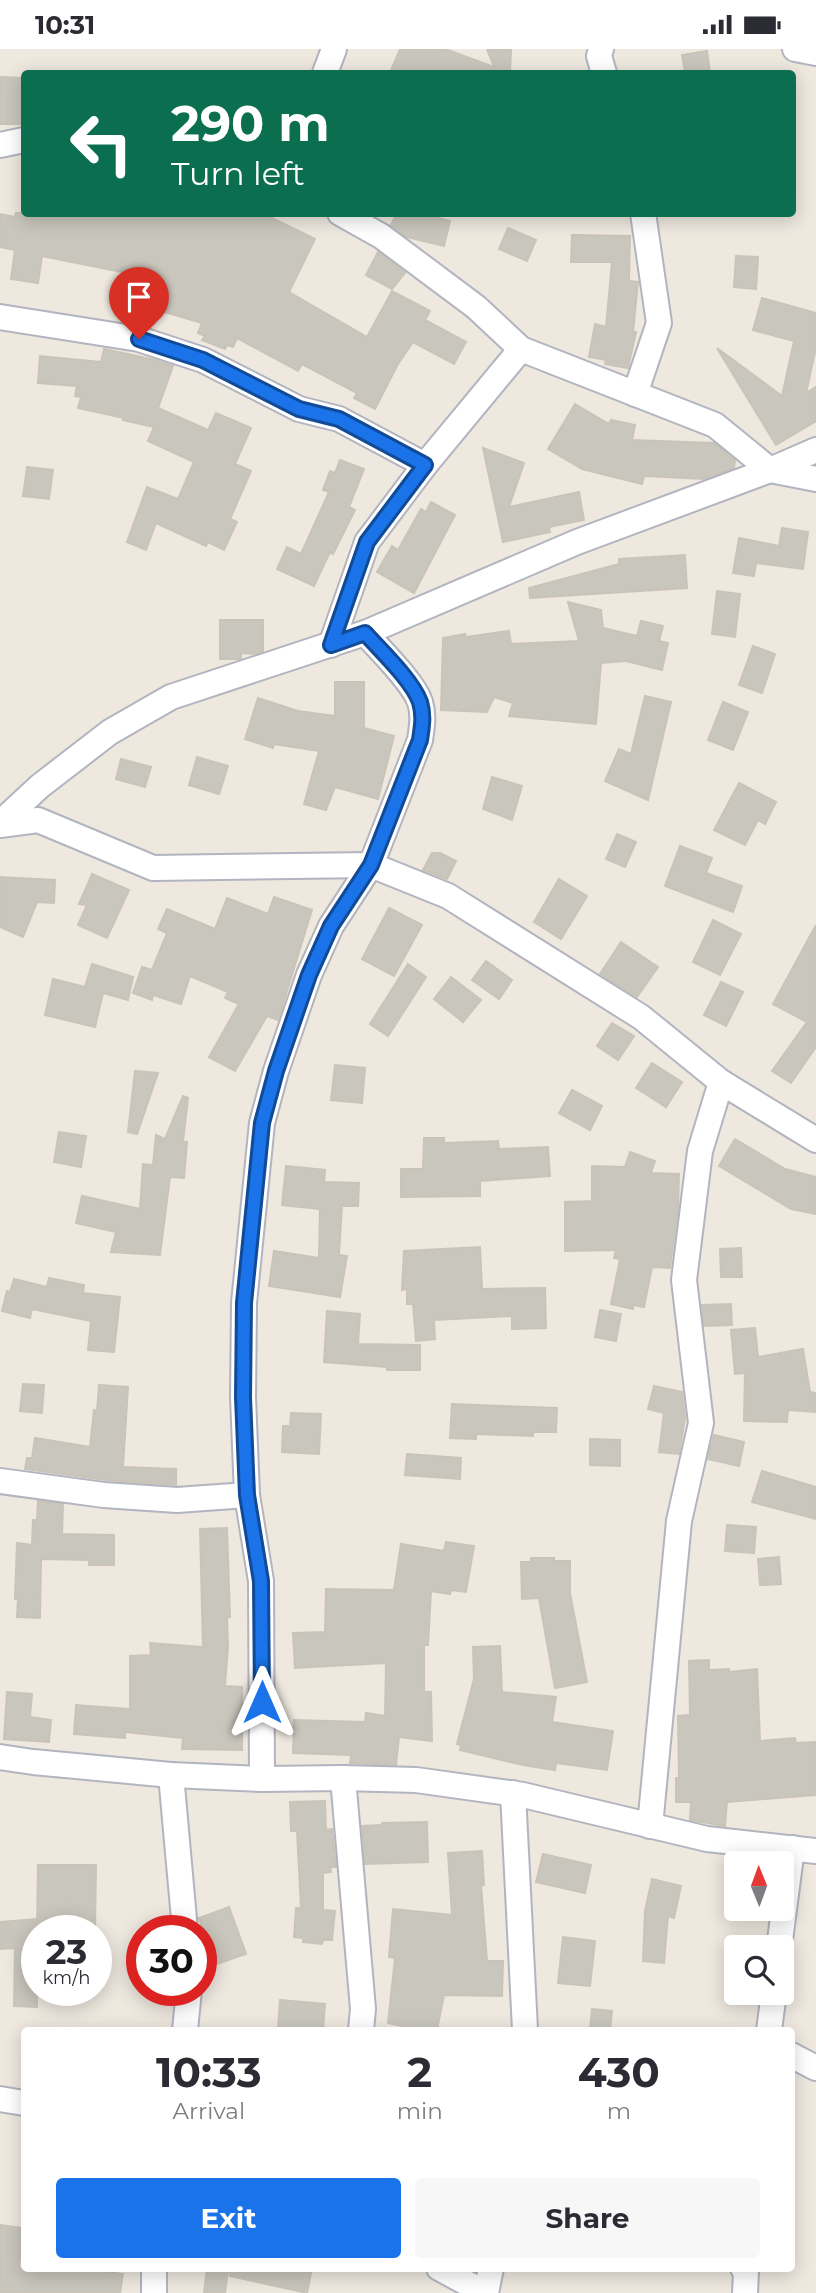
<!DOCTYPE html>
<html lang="en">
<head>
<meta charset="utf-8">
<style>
  body { margin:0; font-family:Montserrat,sans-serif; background:#f7f7f7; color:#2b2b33; height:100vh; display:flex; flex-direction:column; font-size:26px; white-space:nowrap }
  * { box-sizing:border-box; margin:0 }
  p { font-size:23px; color:#7c7c81 }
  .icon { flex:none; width:38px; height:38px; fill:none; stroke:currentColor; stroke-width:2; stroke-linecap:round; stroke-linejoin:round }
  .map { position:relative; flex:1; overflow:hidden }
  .drawer { position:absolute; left:21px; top:1978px; width:774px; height:245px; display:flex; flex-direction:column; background:#fff; border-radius:7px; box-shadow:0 4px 18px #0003 }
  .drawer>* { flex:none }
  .banner { position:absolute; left:21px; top:21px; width:775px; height:147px; border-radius:7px; box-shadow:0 4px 18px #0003; background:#0b6e4f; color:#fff; overflow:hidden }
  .needle { width:46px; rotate:359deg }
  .fabs { position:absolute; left:724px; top:1802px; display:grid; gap:14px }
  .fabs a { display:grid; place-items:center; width:70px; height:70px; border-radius:7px; background:#fff; box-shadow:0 4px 18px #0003; font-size:35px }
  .speed { position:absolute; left:21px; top:1866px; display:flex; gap:14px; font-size:35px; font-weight:700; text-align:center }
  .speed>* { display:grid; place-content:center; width:91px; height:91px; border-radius:50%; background:#fff; box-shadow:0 4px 18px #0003; line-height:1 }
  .speed small { font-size:18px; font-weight:400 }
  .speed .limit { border:10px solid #d22; background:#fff; color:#111 }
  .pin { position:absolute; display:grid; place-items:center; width:60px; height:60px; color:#fff; margin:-72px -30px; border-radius:50% 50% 50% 0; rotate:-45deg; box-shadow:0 0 7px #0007 }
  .pin .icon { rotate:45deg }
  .me { position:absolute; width:77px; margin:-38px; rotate:0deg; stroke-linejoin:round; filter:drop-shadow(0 0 5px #0008) }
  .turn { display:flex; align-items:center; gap:24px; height:147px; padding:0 35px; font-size:32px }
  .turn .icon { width:91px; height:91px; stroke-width:2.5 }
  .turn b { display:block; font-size:49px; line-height:60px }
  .eta { display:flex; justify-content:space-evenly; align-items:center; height:119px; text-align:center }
  .eta b { font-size:42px; font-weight:700; line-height:49px }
  .button { display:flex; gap:14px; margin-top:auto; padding:14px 35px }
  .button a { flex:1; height:80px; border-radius:7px; background:#1a73e8; color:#fff; font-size:28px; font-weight:700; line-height:80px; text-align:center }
  .button a+a { background:#f7f7f7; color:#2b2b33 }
  .status { display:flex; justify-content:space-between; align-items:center; height:49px; padding:0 35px; background:#fff; direction:ltr }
  .status svg { height:19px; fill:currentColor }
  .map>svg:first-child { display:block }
  .building { fill:#c9c6bd; stroke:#cac4b8; stroke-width:2 }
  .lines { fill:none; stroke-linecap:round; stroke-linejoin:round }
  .minor-casing { stroke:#b2b4c0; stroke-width:28 }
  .minor { stroke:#fff; stroke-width:24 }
  .route-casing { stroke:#114b97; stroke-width:18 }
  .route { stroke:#1a73e8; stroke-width:12 }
</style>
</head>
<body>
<div class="status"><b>10:31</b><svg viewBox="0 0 49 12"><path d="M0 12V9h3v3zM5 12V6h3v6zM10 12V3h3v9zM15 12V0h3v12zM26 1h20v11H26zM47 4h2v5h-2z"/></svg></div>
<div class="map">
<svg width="816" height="2244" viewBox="0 0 816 2244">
  <rect width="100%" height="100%" fill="#eee8df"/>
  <g class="building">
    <path d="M400 0H445L494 18 487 0H511L510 24H390Z"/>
    <path d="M707 2 710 24H685L682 6Z"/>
    <path d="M0 28 24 29V75H0Z"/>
    <path d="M16 164H262L315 190 289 243 367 288 392 242 430 262 425 271 466 293 454 315 413 293 398 315 375 360 354 349 357 344 302 315 298 322 237 289 233 298 227 296 225 300 202 291 205 287 198 284 202 274 144 257 152 229 42 207 38 234 11 230 15 201 0 198V165L15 168Z"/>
    <path d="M397 164H419L450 172 444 197 407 188 391 176Z"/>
    <path d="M508 179 536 191 527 212 499 200Z"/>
    <path d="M572 186 630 187 629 232 638 233 633 283H636L628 319 605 315 606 311 589 308 595 275 606 278 612 213H571Z"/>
    <path d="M378 203 405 224 392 240 366 226Z"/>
    <path d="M736 207 758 208 756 240 734 238Z"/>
    <path d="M762 249 816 264V299L806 344 816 338V372L776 396 717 299 782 347 794 292 753 281Z"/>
    <path d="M104 300 151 310 173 317 158 359 208 381 216 364 251 379 235 415 251 422 230 470 237 473 224 501 208 493 206 497 156 474 146 501 127 493 147 438 178 450 194 413 148 392 154 378 123 371 124 369 78 359 81 348 75 347 77 337 38 334 40 307 101 313Z"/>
    <path d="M575 355 609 375 611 371 635 376 632 391 714 394 735 411 734 419 704 430 644 427 642 435 582 420 548 400Z"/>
    <path d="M483 399 524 414 509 458 579 443 584 471 549 478 550 483 503 493Z"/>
    <path d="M340 411 364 420 349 458 355 461 333 505 330 503 314 537 277 520 287 498 301 505 329 443 323 441 330 422 335 424Z"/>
    <path d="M27 418 53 421 49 450 23 447Z"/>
    <path d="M431 453 455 466 414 544 377 523 392 497 398 501 421 460 426 463Z"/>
    <path d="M782 479 808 483 803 520 756 514 754 527 733 524 739 489 779 497Z"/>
    <path d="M685 506 687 539 530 549 529 539 619 515V510Z"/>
    <path d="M717 542 740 545 735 588 712 585Z"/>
    <path d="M568 553 601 561 603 579 637 587 641 572 663 577 659 592 668 594 662 621 626 612 601 614 596 675 509 667 513 654 494 648 487 663 441 661 443 589 465 585 466 588 509 582 511 595 579 592Z"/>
    <path d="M220 571H263V602L255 605 241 604V609L239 610H220Z"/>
    <path d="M753 597 775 605 762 644 739 636Z"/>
    <path d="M335 633H364V679L394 687 378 750 335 738 326 761 304 755 319 702 274 695 273 699 245 690 258 649 298 662 335 667Z"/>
    <path d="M645 647 671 653 648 751 605 732 619 700 631 705Z"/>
    <path d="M723 653 748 663 733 701 708 691Z"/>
    <path d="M197 708 228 717 219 745 189 736Z"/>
    <path d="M121 710 151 718 145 738 116 730Z"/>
    <path d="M492 728 522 737 512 771 483 760Z"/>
    <path d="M739 734 776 753 765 775 758 771 745 796 714 781Z"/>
    <path d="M617 785 636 793 625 818 606 810Z"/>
    <path d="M680 797 712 809 706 824 742 837 733 863 665 837Z"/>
    <path d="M432 804H440L456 812 447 830 423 821Z"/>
    <path d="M92 825 129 841 107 889 78 876 87 856 79 855Z"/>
    <path d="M0 828 55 831 54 854 37 853 23 888 0 878Z"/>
    <path d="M559 830 587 847 561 890 534 873Z"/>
    <path d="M274 848 312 861 278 971 267 967 235 1022 209 1008 239 955 225 949 228 943 190 927 181 955 153 946 152 951 133 944 142 918 152 921 167 884 158 880 167 860 215 880 227 849 268 865Z"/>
    <path d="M389 859 422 876 394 927 362 910Z"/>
    <path d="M713 871 741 885 720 926 693 913Z"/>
    <path d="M816 876V998L791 1034 772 1022 807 973 773 955Z"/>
    <path d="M621 893 658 918 637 948 600 925Z"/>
    <path d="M486 912 512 931 499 950 472 931Z"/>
    <path d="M92 915 133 928 128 951 103 944 95 978 45 966 53 930 85 938Z"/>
    <path d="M408 915 426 928 388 987 370 975Z"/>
    <path d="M451 928 481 951 463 973 434 950Z"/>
    <path d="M721 933 743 943 726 977 704 966Z"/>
    <path d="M612 974 634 987 618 1011 597 997Z"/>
    <path d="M652 1014 682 1033 666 1058 636 1039Z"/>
    <path d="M335 1016 365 1019 362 1054 331 1051Z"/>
    <path d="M135 1022 158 1024 137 1085 128 1083Z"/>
    <path d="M572 1041 602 1057 590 1081 559 1064Z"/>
    <path d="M183 1047 188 1049 183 1093H187L184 1129 170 1128 160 1206 111 1203 116 1183 76 1174 82 1147 140 1160 143 1115 153 1116 156 1086 165 1090Z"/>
    <path d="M59 1083 86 1087 81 1118 54 1113Z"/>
    <path d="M424 1089H444V1094L498 1092 499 1100 548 1098 550 1127 480 1132V1147L401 1148V1120H423Z"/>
    <path d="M735 1090 785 1120 816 1128V1165L791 1160 719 1117Z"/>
    <path d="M630 1103 655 1112 651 1124 679 1125 678 1159 670 1219 652 1218 644 1258 633 1256V1260L611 1255 620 1210 614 1209 616 1201 565 1202V1153L592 1152V1117L625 1118Z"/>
    <path d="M286 1117 325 1121 324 1133 359 1134 358 1157H342L339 1206 347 1207 340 1248 269 1237 274 1202 319 1209 320 1160 282 1156Z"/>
    <path d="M480 1198 482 1240 545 1239 546 1279 512 1280V1267L434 1271 435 1290 416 1292 413 1255H407V1240L402 1241 404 1202Z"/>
    <path d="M741 1199 742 1228H721L720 1200Z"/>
    <path d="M49 1229 84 1236 83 1244 120 1248 114 1303 88 1301 91 1272 32 1260 30 1269 2 1262 7 1242 10 1243 14 1230 47 1238Z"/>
    <path d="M731 1255 732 1276 704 1277 702 1256Z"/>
    <path d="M600 1261 621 1265 616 1292 595 1288Z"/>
    <path d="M327 1262 360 1265 358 1295 420 1296V1321H387V1318L324 1313Z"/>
    <path d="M755 1279 758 1308 803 1300 810 1343 816 1344V1363L788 1361 787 1373 744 1372 745 1324 735 1325 731 1281Z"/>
    <path d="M23 1335 44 1336 42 1364 20 1362Z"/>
    <path d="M99 1336 128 1338 123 1418 176 1420V1436L106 1431 25 1420 27 1409H32L35 1389 90 1398 94 1361 97 1362Z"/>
    <path d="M654 1337 682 1343 685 1369 679 1405 659 1403 664 1364 648 1360Z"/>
    <path d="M452 1355 557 1359 556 1383H533V1387L476 1385V1390L450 1389Z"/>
    <path d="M291 1364 321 1365 319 1405 282 1403 283 1377H290Z"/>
    <path d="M714 1386 744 1393 739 1417 708 1410Z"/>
    <path d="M590 1390 620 1391V1417L590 1416Z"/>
    <path d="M407 1405 461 1409 460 1430 405 1426Z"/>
    <path d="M762 1422 816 1438V1470L752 1453Z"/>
    <path d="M38 1452 63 1455 62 1485 114 1486V1516H89V1511L41 1510 40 1569 17 1568 18 1550H15L17 1494 32 1496 33 1471H37Z"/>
    <path d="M727 1476 756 1478 754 1504 725 1502Z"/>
    <path d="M227 1479 230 1568H227L228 1597 225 1637 242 1638V1701L182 1700 183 1689 125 1683V1689L74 1685 76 1656 130 1660V1607L151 1606 150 1594 203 1598 200 1480Z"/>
    <path d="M446 1493 474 1497 466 1543 451 1541 450 1545 431 1542 428 1596H424V1643H431L432 1692 399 1688 396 1716 350 1714 351 1706 293 1704 294 1671 365 1673 366 1664 385 1667 386 1614 295 1619 293 1584 325 1583 326 1540 394 1541 401 1495 444 1502Z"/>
    <path d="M779 1508 781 1535 760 1536 758 1510Z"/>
    <path d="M531 1509H554V1512H570V1544L587 1633 555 1639 539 1549 522 1550 521 1513H531Z"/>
    <path d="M500 1597 502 1643 556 1648 552 1673 613 1682 607 1721 556 1714 555 1721 523 1716 460 1701 461 1696 457 1695 474 1630 473 1598Z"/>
    <path d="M709 1611V1621L729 1620V1623L757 1620 760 1692 795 1689 796 1694 816 1693V1746L727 1753 725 1777 690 1771 691 1753H676V1729H679L678 1667 690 1666 689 1612Z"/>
    <path d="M7 1643 32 1645 30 1668 51 1671 49 1693 4 1690Z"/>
    <path d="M325 1752 326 1781 332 1780 336 1818H330L331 1823 323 1824V1861L335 1862 332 1891H323L322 1895 303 1893V1889L294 1888 296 1859H301L297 1782H291L290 1753Z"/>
    <path d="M427 1773 428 1813 365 1815 362 1777 382 1776V1774Z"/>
    <path d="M482 1802 484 1836H481L487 1912H503L502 1947 444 1946 437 1981H405L406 1978 388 1974 395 1909 389 1908 393 1860 452 1866 448 1804Z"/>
    <path d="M543 1805 591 1816 585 1844 536 1833Z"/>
    <path d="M38 1816H96L95 1881H37Z"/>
    <path d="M652 1830 681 1837 674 1869 668 1867 664 1914 643 1912 645 1862Z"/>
    <path d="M229 1858 246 1905 214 1916 199 1869Z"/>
    <path d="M37 1870V1958L14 1957 15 1899 0 1900V1873Z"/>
    <path d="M563 1888 595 1892 590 1937 558 1934Z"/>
    <path d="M280 1951 325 1955 323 1981H278Z"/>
    <path d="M592 1960 612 1962 610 1981H590Z"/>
    <path d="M0 2176 23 2179 19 2219H96V2221L123 2225 120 2244H0Z"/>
    <path d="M231 2219H312L307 2244 230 2227Z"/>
    <path d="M207 2220 228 2222 225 2244H204Z"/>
  </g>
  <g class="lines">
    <defs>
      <g id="minor">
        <path d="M601 0 599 7 604 24"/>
        <path d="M795 0 816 4"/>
        <path d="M325 24 334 0"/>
        <path d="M0 96 24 91"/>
        <path d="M340 164 381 187 476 258 521 300 715 376 770 421 816 430"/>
        <path d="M0 268 139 290 203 311 299 360 339 370 425 416"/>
        <path d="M635 345 659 274 643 164"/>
        <path d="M331 596 367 493 425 416 521 300"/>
        <path d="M0 774 40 737 110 683 171 648 365 584 577 493 770 421 816 401"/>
        <path d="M0 776 38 771 153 819 371 816 448 847 641 968 721 1033 816 1091"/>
        <path d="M0 1432 104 1446 177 1451 247 1446"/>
        <path d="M0 1708 33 1713 171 1726 262 1730 343 1729 416 1731 523 1746 707 1790 816 1802"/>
        <path d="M171 1726 185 1881"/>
        <path d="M343 1729 363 1960 361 1981"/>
        <path d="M262 1730 261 1532 247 1446 243 1348 244 1254 262 1074 276 1022 309 926 331 877 371 816 420 691C422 678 424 666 420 653 413 633 380 601 365 584"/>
        <path d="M513 1744 525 1981"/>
        <path d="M650 1777 679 1472 701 1374 684 1231 700 1102 721 1033"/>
        <path d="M779 1899 792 1799"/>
        <path d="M185 1981 189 1941"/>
        <path d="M769 1981 774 1944"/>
        <path d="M791 2006 816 2019"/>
        <path d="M0 2050 24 2054"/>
        <path d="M439 2219 485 2244"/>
        <path d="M743 2219 746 2222 745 2244"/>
        <path d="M154 2244V2219"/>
        <path d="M486 2244 491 2219"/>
      </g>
    </defs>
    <use href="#minor" class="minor-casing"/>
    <use href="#minor" class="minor"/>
  </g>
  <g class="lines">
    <defs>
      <path id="route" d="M139 290 203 311 299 360 339 370 425 416 367 493 331 596 365 584C381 602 412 631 420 653 424 666 422 678 420 691L371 816 331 877 309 926 276 1022 262 1074 244 1254 243 1348 247 1446 261 1532 262 1653"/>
    </defs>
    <use href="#route" class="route-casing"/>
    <use href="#route" class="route"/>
  </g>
</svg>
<div class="fabs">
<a><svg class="needle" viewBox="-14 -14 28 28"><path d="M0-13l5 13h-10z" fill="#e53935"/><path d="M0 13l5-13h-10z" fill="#7c7c81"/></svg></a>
<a><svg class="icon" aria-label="search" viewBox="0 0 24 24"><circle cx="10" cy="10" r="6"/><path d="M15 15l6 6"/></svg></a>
</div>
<div class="speed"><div>23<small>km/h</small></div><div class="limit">30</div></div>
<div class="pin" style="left:139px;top:290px;background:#d93025"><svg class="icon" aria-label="arrive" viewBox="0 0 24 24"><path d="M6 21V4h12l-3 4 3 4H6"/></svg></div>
<svg class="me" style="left:262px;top:1653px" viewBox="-20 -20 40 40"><path d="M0-17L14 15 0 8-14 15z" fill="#1a73e8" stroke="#fff" stroke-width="4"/></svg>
<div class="banner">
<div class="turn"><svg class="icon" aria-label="left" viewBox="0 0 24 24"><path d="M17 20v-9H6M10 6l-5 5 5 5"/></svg><div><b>290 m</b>Turn left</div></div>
</div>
<section class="drawer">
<div class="eta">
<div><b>10:33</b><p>Arrival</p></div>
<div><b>2</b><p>min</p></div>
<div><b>430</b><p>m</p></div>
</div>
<div class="button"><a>Exit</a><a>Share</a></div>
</section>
</div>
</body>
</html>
